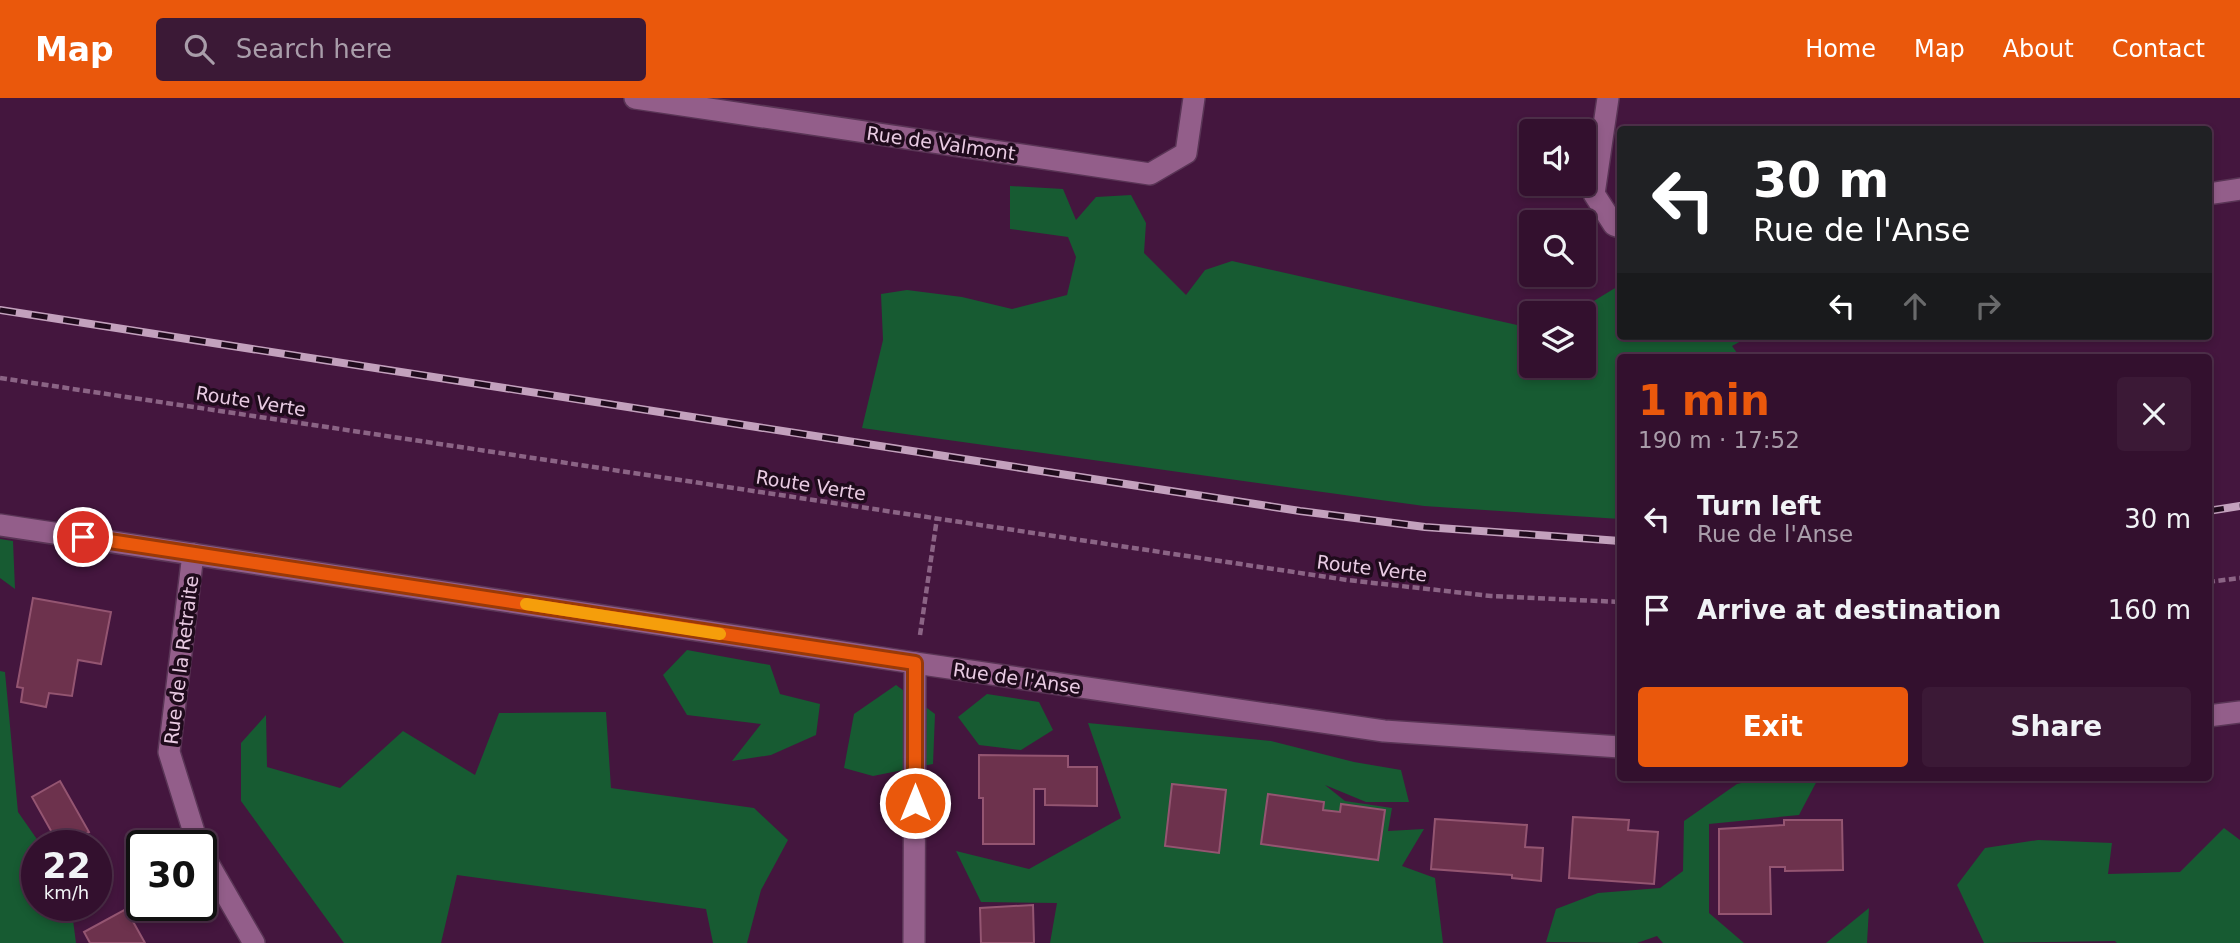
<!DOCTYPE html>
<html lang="en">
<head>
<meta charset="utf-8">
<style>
  body { margin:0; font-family:"DejaVu Sans",sans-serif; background:#3b1936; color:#f1f3f6; height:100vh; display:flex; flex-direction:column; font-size:26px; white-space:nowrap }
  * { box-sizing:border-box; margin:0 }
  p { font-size:23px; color:#a99daa }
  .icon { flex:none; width:38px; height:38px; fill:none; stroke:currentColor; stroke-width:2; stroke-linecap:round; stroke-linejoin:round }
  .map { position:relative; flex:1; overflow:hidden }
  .details { position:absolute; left:1617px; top:256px; width:595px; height:427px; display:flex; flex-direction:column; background:#33102e; border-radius:7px; box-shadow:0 4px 10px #0003,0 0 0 2px #4e304a }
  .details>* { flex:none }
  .banner { position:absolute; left:1617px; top:28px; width:595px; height:214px; border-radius:7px; box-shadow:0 4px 10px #0003,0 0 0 2px #4e304a; background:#202124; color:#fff; overflow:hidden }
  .controls { position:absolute; left:1519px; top:21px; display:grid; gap:14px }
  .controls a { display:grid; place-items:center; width:77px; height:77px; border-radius:7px; background:#33102e; box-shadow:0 4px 10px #0003,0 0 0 2px #4e304a; font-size:35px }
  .speed { position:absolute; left:21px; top:732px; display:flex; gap:14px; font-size:35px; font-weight:700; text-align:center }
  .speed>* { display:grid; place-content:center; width:91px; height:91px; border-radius:50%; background:#33102e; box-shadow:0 4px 10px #0003,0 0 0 2px #4e304a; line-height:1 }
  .speed small { font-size:18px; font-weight:400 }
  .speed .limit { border:4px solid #111; border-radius:10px; background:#fff; color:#111 }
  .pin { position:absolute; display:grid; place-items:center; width:60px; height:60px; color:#fff; margin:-30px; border:4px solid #fff; border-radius:50%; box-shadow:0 2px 7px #0007 }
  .me { position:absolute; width:77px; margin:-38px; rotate:0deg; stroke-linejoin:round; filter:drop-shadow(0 0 5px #0008) }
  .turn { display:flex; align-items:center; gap:24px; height:147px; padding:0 21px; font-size:32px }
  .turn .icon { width:91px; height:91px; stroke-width:2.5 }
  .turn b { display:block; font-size:49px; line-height:60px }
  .lanes { display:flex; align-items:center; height:66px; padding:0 21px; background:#0003; justify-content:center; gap:35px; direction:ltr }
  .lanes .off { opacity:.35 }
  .round { display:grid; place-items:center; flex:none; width:74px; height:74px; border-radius:7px; background:#3b1936 }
  .headline { display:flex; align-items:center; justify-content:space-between; height:119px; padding:0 21px }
  h1 { font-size:42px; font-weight:700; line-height:52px; color:#ea580c }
  .action { display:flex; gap:14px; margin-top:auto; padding:14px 21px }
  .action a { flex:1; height:80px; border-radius:7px; background:#ea580c; color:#fff; font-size:28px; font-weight:700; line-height:80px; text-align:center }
  .action a+a { background:#3b1936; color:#f1f3f6 }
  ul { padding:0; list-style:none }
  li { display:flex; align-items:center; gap:21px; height:91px; padding:0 21px }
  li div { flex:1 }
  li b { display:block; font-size:26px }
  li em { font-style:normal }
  header { display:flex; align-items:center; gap:42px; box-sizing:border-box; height:98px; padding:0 35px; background:#ea580c; color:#fff }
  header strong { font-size:33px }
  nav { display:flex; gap:38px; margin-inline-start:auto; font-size:24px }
  .search { width:490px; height:63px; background:#3b1936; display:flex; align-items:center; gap:18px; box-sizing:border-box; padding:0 24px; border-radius:7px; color:#a99daa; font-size:26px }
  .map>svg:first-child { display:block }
  .green { fill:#175b32 }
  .building { fill:#6d324d; stroke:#945571; stroke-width:2 }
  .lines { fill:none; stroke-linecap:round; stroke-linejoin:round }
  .minor-casing { stroke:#5a3556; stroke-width:24 }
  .path { stroke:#8b6485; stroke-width:4.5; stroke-dasharray:7 3.5; stroke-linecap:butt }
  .minor { stroke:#935e8a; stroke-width:21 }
  .rail-casing { stroke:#c3a1bd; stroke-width:8 }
  .rail { stroke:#1f0b1c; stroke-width:5; stroke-dasharray:16; stroke-linecap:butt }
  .route-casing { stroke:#983908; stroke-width:18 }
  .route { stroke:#ea580c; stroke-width:12 }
  .slow { stroke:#f59e0b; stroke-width:12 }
  .labels { text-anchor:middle; stroke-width:7; stroke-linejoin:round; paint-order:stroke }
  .street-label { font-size:19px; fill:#e9cbe3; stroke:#1f0b1c }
</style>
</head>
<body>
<header>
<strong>Map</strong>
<div class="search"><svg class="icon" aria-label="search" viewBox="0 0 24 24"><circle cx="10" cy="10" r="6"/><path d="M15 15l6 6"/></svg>Search here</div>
<nav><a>Home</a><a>Map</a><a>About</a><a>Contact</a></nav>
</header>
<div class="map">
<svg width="2240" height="845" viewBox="0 0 2240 845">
  <rect width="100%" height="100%" fill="#44163e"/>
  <g class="green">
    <path d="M1010 88 1063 91 1076 122 1096 99 1131 97 1146 125 1144 155 1186 197 1205 172 1232 163 1531 230V268H1584V215H1574L1620 187V238H1750L1732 248 1740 259H1620V421L1424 408 862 330 883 242 881 196 907 192 962 199 1012 211 1067 197 1076 159 1068 139 1010 131Z"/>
    <path d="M0 441 13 443 15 491 0 480Z"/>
    <path d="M687 552 770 567 780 596 820 606 816 637 771 657 732 663 761 626 687 617 663 577Z"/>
    <path d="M0 573 5 574 18 714 41 747H37V807H71L76 845H0Z"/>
    <path d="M896 587 935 616 933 666 873 678 844 670 854 616Z"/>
    <path d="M987 596 1039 604 1053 632 1021 652 979 647 958 619Z"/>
    <path d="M606 614 611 690 754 710 788 742 761 792 747 845H713L706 811 457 777 441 845H344L241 703V645L266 617 267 669 340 690 403 633 475 677 499 615Z"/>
    <path d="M1088 625 1271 643 1354 664 1401 672 1409 704H1366L1325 687 1345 703 1392 710 1388 733 1424 731 1402 768 1435 780 1443 845H1050L1057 805 981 804 956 753 1029 771 1121 720Z"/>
    <path d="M1768 679H1819L1799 717 1709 726V815L1744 845H1663L1657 838 1637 845 1546 844 1556 811 1598 795 1660 790 1683 773 1684 723 1737 686Z"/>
    <path d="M2224 730 2240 742V845H2117L2115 843 1984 845 1957 787 1985 750 2038 742 2112 745 2108 776 2180 774Z"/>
    <path d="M1869 810 1867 845H1826Z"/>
  </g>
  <g class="building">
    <path d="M33 500 111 514 101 566 78 562 72 598 49 595 46 609 21 604 23 590 17 589Z"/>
    <path d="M979 657 1068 658V669H1097V708L1045 707V691H1034V746H983V700H979Z"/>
    <path d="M60 683 89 734 65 747H59L32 699Z"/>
    <path d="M1172 686 1226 692 1219 755 1165 748Z"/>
    <path d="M1268 696 1324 704 1323 712 1340 714 1341 706 1385 712 1378 762 1261 746Z"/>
    <path d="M1573 719 1629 722 1628 732 1658 734 1654 786 1569 780Z"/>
    <path d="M1435 721 1527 727 1525 749 1543 750 1541 783 1512 780V777L1431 771Z"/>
    <path d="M1784 722H1842L1843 772 1785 773V769H1770L1771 816H1719V731L1784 727Z"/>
    <path d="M1033 807 1034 845H981L980 810Z"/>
    <path d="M126 811 145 845H90L84 834Z"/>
  </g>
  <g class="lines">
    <defs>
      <g id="minor">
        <path d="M635 0 1150 76 1186 55 1194 0"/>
        <path d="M1608 0 1594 96 1614 127 1620 129"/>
        <path d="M2208 96 2240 91"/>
        <path d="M0 427 915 565 1384 633 1620 649"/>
        <path d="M193 456 169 654 198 747"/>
        <path d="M2208 618 2240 614"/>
        <path d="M201 753 254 845"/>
        <path d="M914 845 915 565"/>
      </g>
    </defs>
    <use href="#minor" class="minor-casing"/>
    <g class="path">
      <path d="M0 280 1347 482 1491 498 1620 504"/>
      <path d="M2208 484 2240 480"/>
      <path d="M920 537 937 420"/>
    </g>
    <use href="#minor" class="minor"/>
    <defs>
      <g id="rail">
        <path d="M0 212 1300 413 1425 429 1620 443"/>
        <path d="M2208 413 2240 408"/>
      </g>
    </defs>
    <use href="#rail" class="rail-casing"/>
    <use href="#rail" class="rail"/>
  </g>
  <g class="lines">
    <defs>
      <path id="route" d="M83 439 915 565V705"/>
    </defs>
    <use href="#route" class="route-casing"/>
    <use href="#route" class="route"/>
    <path class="slow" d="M526 506 720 536"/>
  </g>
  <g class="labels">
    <g class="street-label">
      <text transform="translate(941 45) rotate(8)" y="7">Rue de Valmont</text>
      <text transform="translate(251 303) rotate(9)" y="7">Route Verte</text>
      <text transform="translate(811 387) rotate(9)" y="7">Route Verte</text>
      <text transform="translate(1372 470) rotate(7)" y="7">Route Verte</text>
      <text transform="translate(181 562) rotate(-83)" y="7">Rue de la Retraite</text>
      <text transform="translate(1017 580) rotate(8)" y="7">Rue de l'Anse</text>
    </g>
  </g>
</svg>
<div class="controls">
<a><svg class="icon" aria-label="sound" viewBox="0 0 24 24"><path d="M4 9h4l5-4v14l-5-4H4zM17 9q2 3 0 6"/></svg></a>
<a><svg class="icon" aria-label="search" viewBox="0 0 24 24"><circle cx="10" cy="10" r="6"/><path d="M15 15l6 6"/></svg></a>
<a><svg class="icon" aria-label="layers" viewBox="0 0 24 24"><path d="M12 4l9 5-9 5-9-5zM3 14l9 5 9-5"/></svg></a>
</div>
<div class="speed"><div>22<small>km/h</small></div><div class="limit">30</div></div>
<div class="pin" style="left:83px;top:439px;background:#d93025"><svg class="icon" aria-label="arrive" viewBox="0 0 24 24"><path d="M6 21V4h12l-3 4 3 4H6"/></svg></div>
<svg class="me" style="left:915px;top:705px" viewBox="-20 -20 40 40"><circle r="17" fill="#ea580c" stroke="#fff" stroke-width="3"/><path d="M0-11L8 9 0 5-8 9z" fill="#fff"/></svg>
<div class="banner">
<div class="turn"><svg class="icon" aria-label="left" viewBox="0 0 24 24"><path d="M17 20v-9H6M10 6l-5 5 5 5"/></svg><div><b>30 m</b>Rue de l'Anse</div></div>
<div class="lanes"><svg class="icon" aria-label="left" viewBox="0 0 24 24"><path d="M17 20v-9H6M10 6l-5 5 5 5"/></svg><svg class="icon off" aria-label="ahead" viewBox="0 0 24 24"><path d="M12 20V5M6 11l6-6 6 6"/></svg><svg class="icon off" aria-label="right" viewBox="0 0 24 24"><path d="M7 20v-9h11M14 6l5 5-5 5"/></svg></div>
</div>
<section class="details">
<div class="headline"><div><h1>1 min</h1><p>190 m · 17:52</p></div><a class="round"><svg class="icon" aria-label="close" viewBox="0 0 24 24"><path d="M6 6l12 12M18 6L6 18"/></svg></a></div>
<ul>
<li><svg class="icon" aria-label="left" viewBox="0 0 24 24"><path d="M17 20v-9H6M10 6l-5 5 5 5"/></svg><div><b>Turn left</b><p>Rue de l'Anse</p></div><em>30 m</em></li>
<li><svg class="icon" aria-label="arrive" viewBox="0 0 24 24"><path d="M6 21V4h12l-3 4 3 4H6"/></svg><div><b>Arrive at destination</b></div><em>160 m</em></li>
</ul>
<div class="action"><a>Exit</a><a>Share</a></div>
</section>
</div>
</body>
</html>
